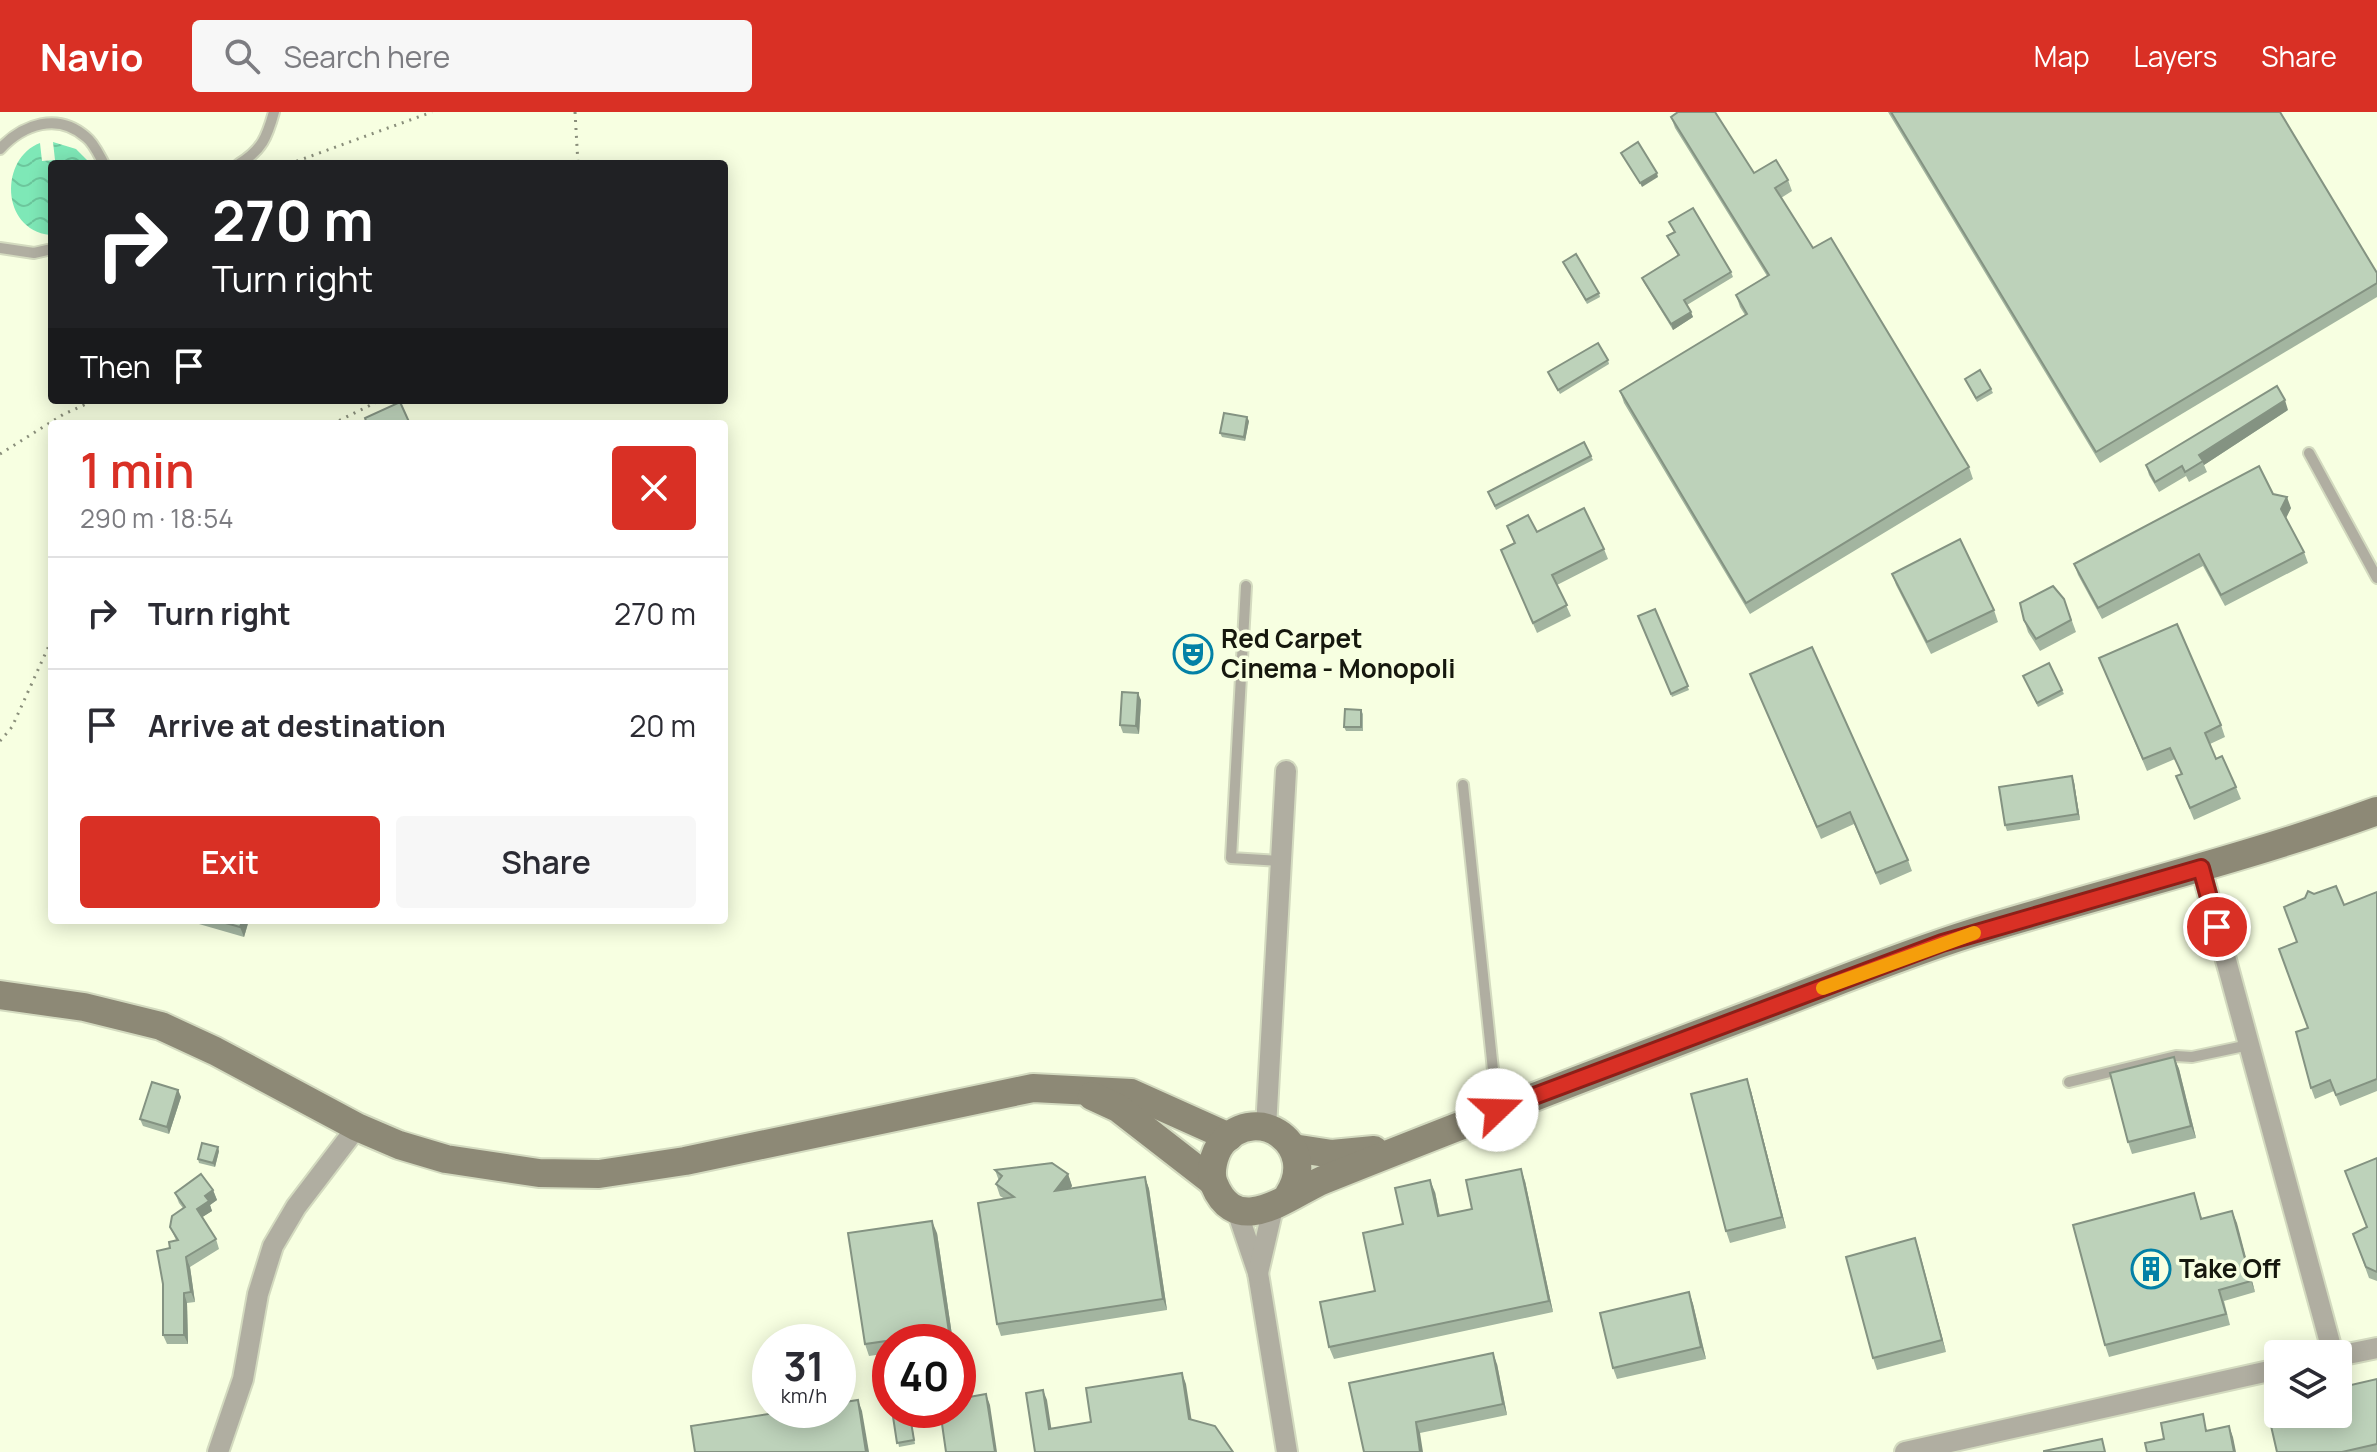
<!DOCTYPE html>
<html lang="en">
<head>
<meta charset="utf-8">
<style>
  body { margin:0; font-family:Manrope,sans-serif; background:#f7f7f7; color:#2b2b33; height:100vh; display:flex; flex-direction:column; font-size:30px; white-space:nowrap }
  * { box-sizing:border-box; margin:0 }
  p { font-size:26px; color:#7c7c81 }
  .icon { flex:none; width:44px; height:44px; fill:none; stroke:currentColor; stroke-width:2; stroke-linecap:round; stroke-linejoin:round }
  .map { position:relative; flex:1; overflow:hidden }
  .drawer { position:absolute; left:48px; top:308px; width:680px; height:504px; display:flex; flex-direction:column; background:#fff; border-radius:8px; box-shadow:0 4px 20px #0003 }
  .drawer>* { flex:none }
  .top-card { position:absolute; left:48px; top:48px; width:680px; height:244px; border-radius:8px; box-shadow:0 4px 20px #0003; background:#202124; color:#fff; overflow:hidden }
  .fabs { position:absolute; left:2264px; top:1228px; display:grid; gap:16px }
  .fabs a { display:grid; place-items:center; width:88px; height:88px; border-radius:8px; background:#fff; box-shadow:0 4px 20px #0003; font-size:40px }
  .speed { position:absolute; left:752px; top:1212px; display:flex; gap:16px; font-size:40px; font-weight:700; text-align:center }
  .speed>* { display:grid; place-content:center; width:104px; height:104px; border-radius:50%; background:#fff; box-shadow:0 4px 20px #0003; line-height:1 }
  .speed small { font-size:20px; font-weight:400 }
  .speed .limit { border:12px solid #d22; background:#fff; color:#111 }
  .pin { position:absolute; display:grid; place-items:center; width:68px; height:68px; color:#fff; margin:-34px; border:4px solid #fff; border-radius:50%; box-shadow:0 2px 8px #0007 }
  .me { position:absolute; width:88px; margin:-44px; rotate:69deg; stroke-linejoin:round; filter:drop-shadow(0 0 6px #0008) }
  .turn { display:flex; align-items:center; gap:28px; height:168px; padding:0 32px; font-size:36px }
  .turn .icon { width:104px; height:104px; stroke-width:2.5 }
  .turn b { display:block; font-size:56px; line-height:68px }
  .then { display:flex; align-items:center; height:76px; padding:0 32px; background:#0003; gap:16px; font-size:30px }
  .round { display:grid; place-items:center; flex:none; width:84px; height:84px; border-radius:8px; background:#f7f7f7 }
  .headline { display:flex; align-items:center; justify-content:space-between; height:136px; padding:0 32px }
  h1 { font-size:48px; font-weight:600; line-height:60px; color:#d93025 }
  .action { display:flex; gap:16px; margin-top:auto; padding:16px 32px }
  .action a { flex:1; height:92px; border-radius:8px; background:#d93025; color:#fff; font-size:32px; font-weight:600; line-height:92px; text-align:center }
  .action a+a { background:#f7f7f7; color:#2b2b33 }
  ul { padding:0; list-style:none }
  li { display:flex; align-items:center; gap:24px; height:112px; padding:0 32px; border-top:2px solid #e1e1e2 }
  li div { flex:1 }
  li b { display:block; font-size:30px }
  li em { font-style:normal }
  header { display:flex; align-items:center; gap:48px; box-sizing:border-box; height:112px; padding:0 40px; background:#d93025; color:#fff }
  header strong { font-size:38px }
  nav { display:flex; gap:44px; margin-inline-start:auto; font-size:28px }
  .search { width:560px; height:72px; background:#f7f7f7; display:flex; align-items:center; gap:20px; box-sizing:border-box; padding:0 28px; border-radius:8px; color:#7c7c81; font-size:30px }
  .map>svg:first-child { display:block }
  .water { fill:url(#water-waves) }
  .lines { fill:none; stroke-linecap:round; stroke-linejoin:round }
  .lane-casing { stroke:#d3dabf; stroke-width:14 }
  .street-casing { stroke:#d3dabf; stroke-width:24 }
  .secondary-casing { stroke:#d3dabf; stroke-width:32 }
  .path { stroke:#8a8f7b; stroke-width:3; stroke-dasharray:2 6; stroke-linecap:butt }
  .lane { stroke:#b0aea1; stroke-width:10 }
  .street { stroke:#b0aea1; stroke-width:20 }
  .secondary { stroke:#8d8976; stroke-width:28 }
  .wall { fill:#a3b5a0 }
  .shaded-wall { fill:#849382 }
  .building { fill:#bdd2ba; stroke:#849382; stroke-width:2 }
  .route-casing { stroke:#8d1f18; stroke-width:20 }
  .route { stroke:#d93025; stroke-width:14 }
  .slow { stroke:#f59e0b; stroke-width:14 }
  .labels { text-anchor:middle; stroke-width:7; stroke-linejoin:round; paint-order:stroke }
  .poi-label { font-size:26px; font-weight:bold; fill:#16180e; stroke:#f7ffe1; text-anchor:start }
</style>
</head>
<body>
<header>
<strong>Navio</strong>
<div class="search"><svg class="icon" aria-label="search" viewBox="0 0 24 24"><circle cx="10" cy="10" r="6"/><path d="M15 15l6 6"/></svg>Search here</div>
<nav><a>Map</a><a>Layers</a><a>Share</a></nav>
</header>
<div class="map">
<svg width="2377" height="1340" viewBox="0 0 2377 1340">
  <defs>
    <pattern id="water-waves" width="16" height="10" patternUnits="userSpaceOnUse" patternTransform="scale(2)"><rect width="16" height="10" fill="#7ee8b7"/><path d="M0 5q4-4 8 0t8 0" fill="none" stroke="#6cc69c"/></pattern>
  </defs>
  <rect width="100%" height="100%" fill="#f7ffe1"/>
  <path class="water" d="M53 30 76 37 91 52H52L50 123C0 117 0 46 40 31L42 49 55 48Z"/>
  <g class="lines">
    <defs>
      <g id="lane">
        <path d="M0 37C23 12 58 0 86 25 94 31 99 43 104 52"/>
        <path d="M239 52C262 38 267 25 274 0"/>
        <path d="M0 136 34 141 52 137"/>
        <path d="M2309 341 2377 466"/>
        <path d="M1246 474 1231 746 1280 749"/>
        <path d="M1463 673 1497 996"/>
        <path d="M2069 970 2176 944 2192 945 2249 933"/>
      </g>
      <g id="street">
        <path d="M2201 756 2333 1242"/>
        <path d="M1266 1016 1286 659"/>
        <path d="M1236 1096 1258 1161 1287 1340"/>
        <path d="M1258 1161 1273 1096"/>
        <path d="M2338 1244 2377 1236"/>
        <path d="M218 1340 243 1267 258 1182 273 1134 296 1095 357 1015"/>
        <path d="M1905 1340 2278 1257"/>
      </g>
      <g id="secondary">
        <path d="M0 883 84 895 161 914 215 939 357 1015 399 1033 446 1047 539 1061 599 1062 685 1049 1033 976 1131 981 1229 1025"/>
        <path d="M1092 984 1118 996 1212 1069"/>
        <path d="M1293 1036 1332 1042 1374 1038"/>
        <path d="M1288 1084C1321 1034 1258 989 1222 1031 1214 1041 1209 1060 1214 1072 1237 1129 1290 1082 1323 1068 1463 1012 1603 958 1744 905 1820 877 1895 845 1972 821 2107 780 2244 747 2377 699"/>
      </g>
    </defs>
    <use href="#lane" class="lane-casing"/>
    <use href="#street" class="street-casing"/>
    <use href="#secondary" class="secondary-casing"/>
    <g class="path">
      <path d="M575 0 578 52"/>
      <path d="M289 52 432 0"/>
      <path d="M332 312 381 288"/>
      <path d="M0 342 64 302 95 288"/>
      <path d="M0 629 12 615 52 527"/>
    </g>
    <use href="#lane" class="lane"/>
    <use href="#street" class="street"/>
    <use href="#secondary" class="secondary"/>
  </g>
  <g class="wall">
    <path d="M1888 0H2280L2377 161V185L2100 351Z"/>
    <path d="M1671 5 1754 61 1788 68 1792 79 1781 86 1813 136 1969 355 1973 367 1750 502 1624 291 1620 279 1745 203 1740 195 1736 183 1767 164 1675 16Z"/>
    <path d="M1669 110 1731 160 1733 165 1687 193 1693 205 1673 218 1644 171 1642 166 1678 144 1667 124 1674 120Z"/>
    <path d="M1563 150 1599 181 1600 185 1587 192Z"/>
    <path d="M1608 248 1609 252 1560 282 1548 260Z"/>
    <path d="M1965 267 1991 277 1993 281 1977 290Z"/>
    <path d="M2288 298 2204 353 2207 360 2189 370 2186 364 2159 380 2149 363 2146 353Z"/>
    <path d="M1249 309 1245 329 1222 325 1220 321Z"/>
    <path d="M1591 344 1593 348 1496 398 1488 380Z"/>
    <path d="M2273 382 2291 396 2286 406 2304 440 2308 451 2225 494 2203 454 2102 507 2078 463 2074 452Z"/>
    <path d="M1507 414 1537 420 1604 437 1608 447 1557 473 1571 504 1537 521 1501 438 1514 431Z"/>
    <path d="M1892 462 1994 498 1998 510 1931 542 1896 473Z"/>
    <path d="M2064 487 2076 520 2040 539 2028 520 2024 508Z"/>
    <path d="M1655 497 1689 578 1672 585 1638 504Z"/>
    <path d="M2099 546 2221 613 2225 625 2210 632 2216 647 2236 675 2241 687 2194 708 2176 664 2181 662 2175 647 2147 659Z"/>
    <path d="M1750 562 1908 748 1912 759 1880 773 1854 712 1821 727Z"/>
    <path d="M2025 568 2062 578 2064 582 2038 595Z"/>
    <path d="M1141 588 1139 622 1123 621 1120 613Z"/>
    <path d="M1361 598 1363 602V619H1346L1344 615Z"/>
    <path d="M2072 664 2074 670 2080 708 2007 719 2005 713Z"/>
    <path d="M2377 780V979L2340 994 2334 979 2315 987 2311 976 2308 916 2297 830 2314 782 2344 793Z"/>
    <path d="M185 808H249L244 825Z"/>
    <path d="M2174 945 2179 957 2196 1026 2132 1042 2128 1030Z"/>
    <path d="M178 978 181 985 169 1022 143 1014 140 1007Z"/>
    <path d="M1751 979 1786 1116 1730 1131 1726 1119Z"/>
    <path d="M219 1039 215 1055 199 1051 198 1047Z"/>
    <path d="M2377 1046V1169L2369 1166 2353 1122 2367 1115Z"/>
    <path d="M995 1058 1068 1062 1072 1074 1070 1077 1145 1065 1149 1077 1167 1198 1001 1224 997 1212 1005 1087 1000 1084 996 1072 999 1069Z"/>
    <path d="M1525 1069 1553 1200 1334 1247 1329 1235 1375 1179 1403 1112 1435 1080 1440 1104 1472 1097Z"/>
    <path d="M213 1078 217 1088 210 1093 212 1099 202 1105 216 1127 219 1137 190 1155 195 1190 187 1191 188 1232H167L163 1223 170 1136 176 1128 170 1115 183 1096 179 1091 175 1081Z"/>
    <path d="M2194 1081 2202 1106 2232 1099 2255 1180 2224 1189 2230 1213 2109 1245 2105 1233Z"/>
    <path d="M937 1121 953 1230H890V1241L869 1244 865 1232Z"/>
    <path d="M1915 1126 1946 1240 1877 1258 1873 1246Z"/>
    <path d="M1689 1180 1693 1192 1706 1247 1617 1267 1613 1256Z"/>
    <path d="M1497 1252 1507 1303 1420 1321 1364 1340Z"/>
    <path d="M2377 1267V1340H2277Z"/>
    <path d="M892 1298H910L915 1332 899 1335Z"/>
  </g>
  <g class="shaded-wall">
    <path d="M1657 61 1658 65 1642 75 1640 71Z"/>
    <path d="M1691 200 1693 205 1673 218 1671 212Z"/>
    <path d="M2285 288 2288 298 2204 353 2199 343Z"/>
    <path d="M1247 305 1249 309 1245 329 1244 325Z"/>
    <path d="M2287 385 2291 396 2285 408 2281 397Z"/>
    <path d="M1138 581 1141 588 1139 622 1136 614Z"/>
    <path d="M2072 664 2074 670 2080 708 2078 702Z"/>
    <path d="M243 808H249L244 825 240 815Z"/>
    <path d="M2174 945 2179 957 2196 1026 2191 1014Z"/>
    <path d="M1747 967 1751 979 1786 1116 1782 1105Z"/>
    <path d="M178 978 181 985 169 1022 167 1015Z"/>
    <path d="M218 1035 219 1039 215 1055 213 1051Z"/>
    <path d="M1521 1057 1525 1069 1553 1200 1549 1189Z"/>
    <path d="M1068 1062 1072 1074 1059 1091 1055 1079Z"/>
    <path d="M1145 1065 1149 1077 1167 1198 1163 1187Z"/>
    <path d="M1430 1068 1435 1080 1442 1116 1438 1104Z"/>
    <path d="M213 1078 217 1088 210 1093 212 1099 201 1106 197 1097 205 1084Z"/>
    <path d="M2232 1099 2237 1111 2255 1180 2251 1169Z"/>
    <path d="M932 1109 937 1121 953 1230 949 1220Z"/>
    <path d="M1915 1126 1919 1138 1946 1240 1942 1228Z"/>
    <path d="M186 1145 190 1155 195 1190 191 1180Z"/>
    <path d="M1689 1180 1693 1192 1706 1247 1701 1235Z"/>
    <path d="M184 1181 187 1191 188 1232 184 1223Z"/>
    <path d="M1493 1241 1497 1252 1507 1303 1503 1292Z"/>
    <path d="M1182 1261 1186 1272 1193 1317 1189 1307Z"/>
    <path d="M1043 1278 1047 1288 1053 1327 1049 1317Z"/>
    <path d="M986 1282 990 1293 997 1340H995Z"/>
    <path d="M858 1288 862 1299 869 1340H866Z"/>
    <path d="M1416 1310 1420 1321 1423 1340H1420Z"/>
    <path d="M2229 1314 2233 1325 2236 1340H2234Z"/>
  </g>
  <g class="building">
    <path d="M1678 0H1715L1754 61 1776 48 1788 68 1775 76 1813 136 1831 126 1969 355 1746 491 1620 279 1747 202 1736 183 1769 163 1671 5Z"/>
    <path d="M1891 0H2280L2377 161V171L2096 340Z"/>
    <path d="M1638 30 1657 61 1640 71 1621 41Z"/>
    <path d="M1693 96 1731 160 1684 188 1691 200 1671 212 1642 166 1679 143 1667 124 1675 120 1669 110Z"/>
    <path d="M1576 142 1599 181 1586 188 1563 150Z"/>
    <path d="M1598 231 1608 248 1558 278 1548 260Z"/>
    <path d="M1980 258 1991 277 1976 286 1965 267Z"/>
    <path d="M2277 274 2285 288 2199 343 2203 349 2185 360 2182 354 2155 370 2146 353Z"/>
    <path d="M400 290 410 312H367L365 306Z"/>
    <path d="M1224 301 1247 305 1244 325 1220 321Z"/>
    <path d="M1584 330 1591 344 1495 394 1488 380Z"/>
    <path d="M2259 354 2273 382 2287 385 2281 397 2304 440 2221 483 2199 442 2098 496 2074 452Z"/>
    <path d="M1584 396 1604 437 1552 463 1567 493 1533 511 1501 438 1515 431 1507 414 1528 403 1537 420Z"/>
    <path d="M1960 427 1994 498 1927 530 1892 462Z"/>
    <path d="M2053 474 2064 487 2071 508 2036 527 2024 508 2020 491Z"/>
    <path d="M1655 497 1688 574 1671 582 1638 504Z"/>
    <path d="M2177 512 2221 613 2205 621 2216 647 2222 644 2236 675 2190 696 2176 664 2182 662 2170 636 2143 647 2099 546Z"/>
    <path d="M1812 535 1908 748 1876 761 1850 700 1817 715 1750 562Z"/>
    <path d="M2049 551 2062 578 2037 591 2023 564Z"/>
    <path d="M1122 580 1138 581 1136 614 1120 613Z"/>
    <path d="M1345 597 1361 598V615H1344Z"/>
    <path d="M2072 664 2078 702 2005 713 1999 675Z"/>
    <path d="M2336 774 2344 793 2377 780V967L2336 983 2330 968 2311 976 2296 920 2308 916 2279 837 2297 830 2284 795 2305 786 2308 779 2314 782Z"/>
    <path d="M215 808H243L240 815Z"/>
    <path d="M2174 945 2191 1014 2128 1030 2110 961Z"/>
    <path d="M1747 967 1782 1105 1726 1119 1691 982Z"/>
    <path d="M152 970 178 978 167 1015 140 1007Z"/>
    <path d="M202 1031 218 1035 213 1051 198 1047Z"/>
    <path d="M2377 1046V1160L2366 1155 2353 1122 2367 1115 2345 1059Z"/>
    <path d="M1052 1051 1068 1062 1055 1079 1145 1065 1163 1187 997 1212 978 1091 1014 1085 996 1072 1002 1064 995 1058Z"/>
    <path d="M1521 1057 1549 1189 1329 1235 1320 1190 1375 1179 1363 1121 1403 1112 1395 1076 1430 1068 1438 1104 1472 1097 1466 1068Z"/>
    <path d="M201 1062 213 1078 205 1084 209 1089 197 1097 216 1127 186 1145 191 1180 184 1181V1223H163V1172L157 1139 170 1136 169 1130 178 1128 170 1115 172 1104 185 1095 175 1081Z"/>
    <path d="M2194 1081 2201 1107 2232 1099 2251 1169 2219 1178 2226 1202 2105 1233 2073 1113Z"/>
    <path d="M932 1109 949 1220 865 1232 848 1121Z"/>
    <path d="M1915 1126 1942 1228 1873 1246 1846 1145Z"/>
    <path d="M1689 1180 1701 1235 1613 1256 1600 1201Z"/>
    <path d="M1493 1241 1503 1292 1416 1310 1420 1340H1364L1349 1271Z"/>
    <path d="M1182 1261 1189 1307 1215 1314 1233 1340H1035L1026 1281 1043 1278 1049 1317 1091 1310 1086 1276Z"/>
    <path d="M2377 1267V1332L2342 1340H2277L2266 1292 2278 1289V1302H2338V1276Z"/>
    <path d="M986 1282 995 1340H946L940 1298H958V1287Z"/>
    <path d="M858 1288 866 1340H695L691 1314 795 1298H838V1291Z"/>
    <path d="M892 1298H909L914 1328 897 1331Z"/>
    <path d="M2203 1302 2206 1319 2229 1314 2234 1340H2147L2145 1331 2164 1327 2161 1311Z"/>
    <path d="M2102 1327 2105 1340H2044V1339Z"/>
  </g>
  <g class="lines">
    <defs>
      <path id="route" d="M1497 998 1942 831 2201 756 2217 815"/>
    </defs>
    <use href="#route" class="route-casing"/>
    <use href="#route" class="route"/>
    <path class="slow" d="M1823 876 1974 821"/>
  </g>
  <defs>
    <symbol id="theatre-ring" viewBox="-11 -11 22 22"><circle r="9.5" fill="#f7ffe1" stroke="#0381a6" stroke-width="1.5"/><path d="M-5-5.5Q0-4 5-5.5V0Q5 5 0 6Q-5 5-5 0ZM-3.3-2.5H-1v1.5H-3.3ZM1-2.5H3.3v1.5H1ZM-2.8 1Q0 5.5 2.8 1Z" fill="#0381a6"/></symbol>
    <symbol id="building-ring" viewBox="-11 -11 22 22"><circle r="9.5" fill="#f7ffe1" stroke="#0381a6" stroke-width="1.5"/><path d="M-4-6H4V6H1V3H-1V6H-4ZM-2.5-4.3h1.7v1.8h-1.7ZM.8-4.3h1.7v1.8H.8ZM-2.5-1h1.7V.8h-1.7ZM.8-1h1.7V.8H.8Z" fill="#0381a6"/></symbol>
  </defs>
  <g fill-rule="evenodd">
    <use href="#theatre-ring" x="1171" y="520" width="44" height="44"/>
    <use href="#building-ring" x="2129" y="1135" width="44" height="44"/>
  </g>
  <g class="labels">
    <g class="poi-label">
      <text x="1221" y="536">Red Carpet<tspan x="1221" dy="30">Cinema - Monopoli</tspan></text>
      <text x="2179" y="1166">Take Off</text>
    </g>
  </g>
</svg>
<div class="fabs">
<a><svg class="icon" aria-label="layers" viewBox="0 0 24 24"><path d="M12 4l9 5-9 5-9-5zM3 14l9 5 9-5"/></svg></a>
</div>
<div class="speed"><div>31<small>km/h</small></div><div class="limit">40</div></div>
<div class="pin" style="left:2217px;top:815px;background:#d93025"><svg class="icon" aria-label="arrive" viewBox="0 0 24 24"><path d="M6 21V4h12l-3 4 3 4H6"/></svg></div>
<svg class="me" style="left:1497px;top:998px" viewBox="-20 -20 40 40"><circle r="19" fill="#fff"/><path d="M0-13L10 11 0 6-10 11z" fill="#d93025"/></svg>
<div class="top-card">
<div class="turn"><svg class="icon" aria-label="right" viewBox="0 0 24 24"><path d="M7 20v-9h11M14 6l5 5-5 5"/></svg><div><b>270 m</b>Turn right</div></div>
<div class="then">Then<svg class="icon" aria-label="arrive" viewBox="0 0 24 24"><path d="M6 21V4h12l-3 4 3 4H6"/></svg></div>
</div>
<section class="drawer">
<div class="headline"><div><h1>1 min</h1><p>290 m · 18:54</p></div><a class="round" style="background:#d93025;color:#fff"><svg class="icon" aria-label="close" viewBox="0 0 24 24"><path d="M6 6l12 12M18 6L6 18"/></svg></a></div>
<ul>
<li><svg class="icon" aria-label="right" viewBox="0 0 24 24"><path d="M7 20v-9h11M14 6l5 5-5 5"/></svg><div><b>Turn right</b></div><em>270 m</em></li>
<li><svg class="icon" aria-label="arrive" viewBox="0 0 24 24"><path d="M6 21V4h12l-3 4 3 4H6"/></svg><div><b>Arrive at destination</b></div><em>20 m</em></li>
</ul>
<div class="action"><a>Exit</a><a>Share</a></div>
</section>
</div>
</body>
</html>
